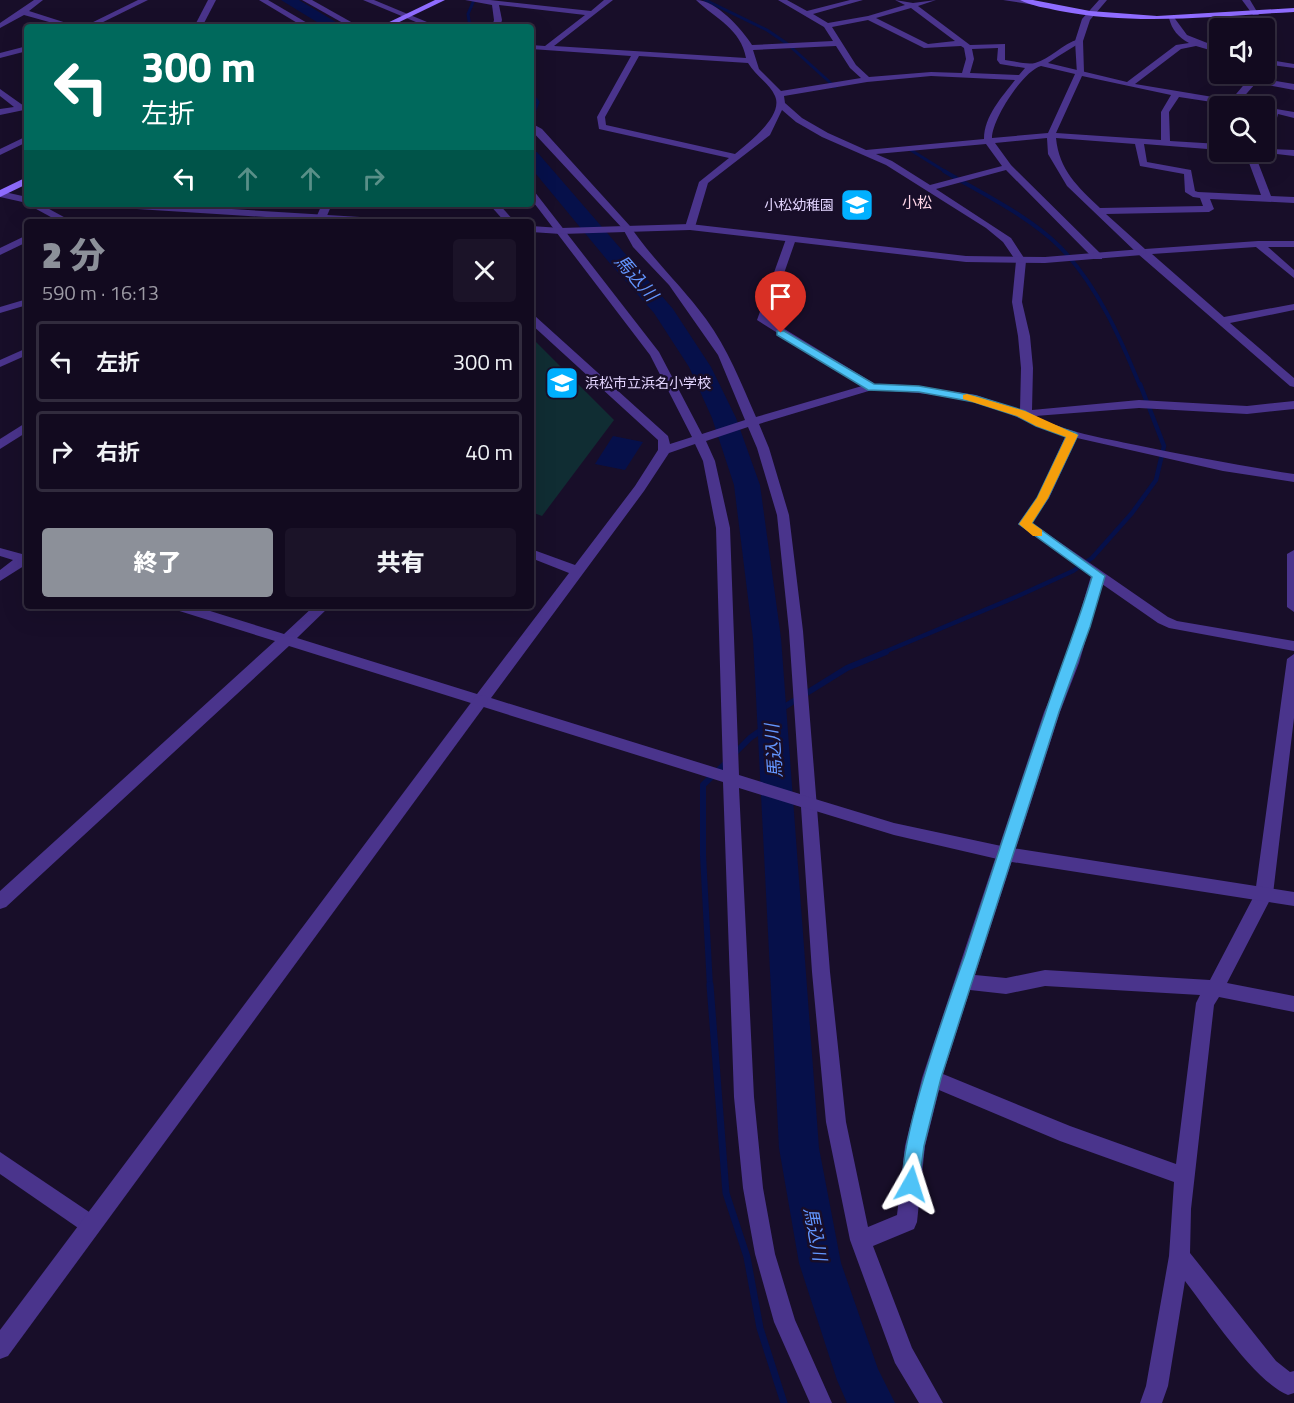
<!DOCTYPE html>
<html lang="ja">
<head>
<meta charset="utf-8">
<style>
  body { margin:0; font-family:"Titillium Web","Noto Sans JP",sans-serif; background:#1b1328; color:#f1f3f6; height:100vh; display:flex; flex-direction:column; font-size:22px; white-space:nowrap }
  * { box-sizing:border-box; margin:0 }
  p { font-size:20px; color:#9c9aa4 }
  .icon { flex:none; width:33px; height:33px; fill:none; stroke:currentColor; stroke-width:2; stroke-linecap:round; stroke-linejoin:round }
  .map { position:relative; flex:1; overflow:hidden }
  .details { position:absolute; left:24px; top:219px; width:510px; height:390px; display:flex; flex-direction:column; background:#120a1f; border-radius:6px; box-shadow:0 6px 24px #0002,0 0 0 2px #312b3d }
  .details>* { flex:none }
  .banner { position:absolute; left:24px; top:24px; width:510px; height:183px; border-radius:6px; box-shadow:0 6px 24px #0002,0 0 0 2px #312b3d; background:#00695c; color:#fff; overflow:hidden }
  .tools { position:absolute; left:1209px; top:18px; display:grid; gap:12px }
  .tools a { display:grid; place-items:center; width:66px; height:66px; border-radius:6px; background:#120a1f; box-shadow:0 6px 24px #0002,0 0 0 2px #312b3d; font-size:30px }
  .pin { position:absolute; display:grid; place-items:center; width:51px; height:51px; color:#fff; margin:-62px -26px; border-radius:50% 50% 50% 0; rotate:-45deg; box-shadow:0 0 6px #0007 }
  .pin .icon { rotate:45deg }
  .me { position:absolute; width:66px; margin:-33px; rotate:6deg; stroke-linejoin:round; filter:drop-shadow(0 0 4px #0008) }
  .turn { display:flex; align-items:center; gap:21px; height:126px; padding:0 18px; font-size:27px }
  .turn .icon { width:78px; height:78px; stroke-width:2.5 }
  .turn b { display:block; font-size:42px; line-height:51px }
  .lanes { display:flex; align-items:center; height:57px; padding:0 18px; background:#0003; justify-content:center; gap:30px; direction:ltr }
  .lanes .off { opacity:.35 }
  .round { display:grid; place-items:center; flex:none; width:63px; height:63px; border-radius:6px; background:#1b1328 }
  .overview { display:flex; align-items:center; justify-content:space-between; height:102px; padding:0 18px }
  h1 { font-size:36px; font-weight:800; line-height:45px; color:#8c9099 }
  .action { display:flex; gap:12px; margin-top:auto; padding:12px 18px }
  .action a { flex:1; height:69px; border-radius:6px; background:#8c9099; color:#fff; font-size:24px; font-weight:800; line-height:69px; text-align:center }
  .action a+a { background:#1b1328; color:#f1f3f6 }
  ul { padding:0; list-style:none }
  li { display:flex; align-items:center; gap:18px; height:81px; margin:0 12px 9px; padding:0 6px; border:3px solid #312b3d; border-radius:6px }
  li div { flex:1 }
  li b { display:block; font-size:22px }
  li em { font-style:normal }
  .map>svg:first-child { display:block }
  .green { fill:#102d33 }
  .water { fill:#06104a }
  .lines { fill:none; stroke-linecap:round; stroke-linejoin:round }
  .stream-far4 { stroke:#06104a; stroke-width:3 }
  .stream-far3 { stroke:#06104a; stroke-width:4 }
  .stream-far2 { stroke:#06104a; stroke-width:4.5 }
  .stream-far1 { stroke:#06104a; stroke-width:6 }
  .stream { stroke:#06104a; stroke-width:7 }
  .river { fill:#06104a; fill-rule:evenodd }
  .minor { fill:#4a348c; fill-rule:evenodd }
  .tertiary { fill:#4a348c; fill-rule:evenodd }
  .secondary { fill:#8f6cff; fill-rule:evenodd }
  .route { fill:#4fc3f7; stroke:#337fa1; stroke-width:1.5 }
  .slow { fill:#f59e0b }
  .labels { text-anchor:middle; stroke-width:5; stroke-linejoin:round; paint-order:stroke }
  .far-poi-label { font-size:14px; fill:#e3d5ff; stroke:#180e29; text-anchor:end }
  .far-neighbourhood-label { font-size:15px; fill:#ffd7e8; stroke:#180e29 }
  .water-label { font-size:18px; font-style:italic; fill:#6396ff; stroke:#180e29 }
</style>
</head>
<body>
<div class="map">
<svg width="1294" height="1403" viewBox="0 0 1294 1403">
  <rect width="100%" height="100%" fill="#180e29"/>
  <path class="green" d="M531 337 614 420 542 516 531 512Z"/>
  <path class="water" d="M613 436 643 442 625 470 595 464Z"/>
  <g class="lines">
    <g class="stream-far4">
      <path d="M705 0 767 30 789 45"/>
      <path d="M470 27 468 14 474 0"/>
      <path d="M792 48 835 87"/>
      <path d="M531 93 538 102 531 120"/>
      <path d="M909 149 946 172"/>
    </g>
    <path class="stream-far3" d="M944 171C981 193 1029 216 1060 247 1097 285 1120 337 1140 386"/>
    <path class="stream-far2" d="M882 653 1018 596 1073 571 1092 558 1132 513 1156 480 1164 446 1140 384"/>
    <g class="stream-far1">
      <path d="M734 754 750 738 774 721 781 709 847 668 886 652"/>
      <path d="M710 987 703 855V785L728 761"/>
    </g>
    <path class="stream" d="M710 985 726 1193 747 1257 760 1328 784 1403"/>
    <g class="river">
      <path d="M281 0H299L344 27H325Z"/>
      <path d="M531 151 537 152 673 309 711 367 736 418 760 485 781 638 819 1148 841 1263 878 1369 895 1403H847L837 1380 799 1263 779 1148 753 638 734 485 712 418 689 367 654 313 608 261 531 168Z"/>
    </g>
    <g class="minor">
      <path d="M34 0H43L29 11 79 27H67L24 15 0 28V23Z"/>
      <path d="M138 0H148L93 27H83Z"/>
      <path d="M208 0H216L202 27H194Z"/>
      <path d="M259 0H268L314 27H304Z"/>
      <path d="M302 0H312L360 27H350Z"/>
      <path d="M363 0H374L439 27H428Z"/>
      <path d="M465 0H490L591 11 604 0H613L554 46 746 58C741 29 716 19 696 0 716 0 742 29 752 45L833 41 824 27 778 0H787L807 11 850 0H863L813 14 828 23 868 16 905 5 895 0 913 3 936 0 918 6 970 45 1005 44V60C1014 61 1027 65 1035 63 1050 59 1062 44 1079 39L1083 41C1072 48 1059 55 1048 63L1127 82 1176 45 1189 43C1178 37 1172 30 1169 18L1173 16 1187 35 1220 48V53L1196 46 1181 49 1135 84 1231 100 1253 74H1261L1259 78 1294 84V90L1256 83 1239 102 1253 104 1254 106H1238L1179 97 1169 112 1170 141 1220 144V150L1144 144 1147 162 1191 170 1195 191 1198 192 1261 195 1245 152H1254L1271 196 1294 197V203L1210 199 1214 209 1209 212 1106 214 1145 249 1258 241H1294V247H1268L1294 270V278L1256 247 1152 254 1224 317 1294 304V310L1230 323 1294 378V387L1290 386 1138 254 1067 186 1048 154 1047 138 995 143 1011 165 1102 255V259H1094L1006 170 936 189 1011 238 1026 261 1022 302 1030 336 1033 368 1032 410 1139 400 1247 406 1294 401V409L1247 414 1139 408 1035 416C1065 432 1103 438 1136 445 1189 456 1241 466 1294 474V482L1223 471 1077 438 1049 498 1032 523 1168 617 1177 621 1294 641V651L1169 628 1158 623 1102 584 1079 663 1060 712 975 975 1006 978 1045 970 1210 980 1255 894 1287 659 1294 654V718L1273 894 1227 983 1294 996V1012L1219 997 1214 1005 1191 1209 1190 1253 1276 1361 1290 1372 1294 1371V1393L1288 1395C1254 1381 1209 1312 1185 1281L1168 1386 1162 1403H1140L1146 1386 1169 1256 1174 1182 1060 1141 939 1090 925 1146 917 1222 914 1229 873 1246 912 1348 943 1403H919L895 1363 850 1240 826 1122 812 972 801 807 739 788 754 1097 763 1188 775 1254 795 1320 832 1403H810L774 1322 755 1254 743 1188 734 1097 723 782 289 646 6 907 0 909V891L275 641 173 609 171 606H194L284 634 314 606H330L297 638 477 694 569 573 531 558V549L575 565 635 486 658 450V440L531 324V315L535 316 668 436 670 444 692 437 650 355 531 199V190L534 191 659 352 702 434 745 420 718 355 669 285 633 247 623 229 531 130V123L542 129 630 226C652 259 682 286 706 319 728 349 741 383 756 417L862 386 757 320 786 239 791 236 796 239 768 319 875 384 906 385 976 395 1020 410 1021 368 1018 336 1012 302 1016 261 1003 242 986 228 886 165 822 137 796 122 782 110 770 135 708 183 695 227 687 229 685 227 699 182 729 158 599 129 597 117 631 56 531 49V45L545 46 585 15 499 5 502 20 500 27H492L494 20 492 5ZM911 8 955 41 928 44 876 18ZM868 20 924 48 961 46 964 48 966 59 962 73 931 72 869 77 856 65 832 27ZM836 46 850 68 861 78 781 91 759 69 753 50ZM998 48 997 60 1000 64 1025 68 1019 75 970 73 974 59 972 49ZM639 56 748 63C755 75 770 84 775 96 784 116 748 143 735 154L606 125 605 117ZM1041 66 1075 74 1048 133 992 138C992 119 1023 71 1041 66ZM931 76 1015 80C1002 97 984 116 984 139L866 150 828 133 802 118 785 103 784 96 867 82ZM1082 76 1171 95 1161 112V140L1056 133ZM1056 138 1135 144 1140 166 1184 174 1185 192 1193 197 1200 198 1203 206 1100 208C1078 187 1059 170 1056 138ZM986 144 1002 166 930 185 892 161 876 154ZM872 390C906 391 941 394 974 402 1006 410 1034 426 1066 435L1037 498 1018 524 1091 576 1065 663 1044 712 922 1078 905 1146 897 1215 868 1227 846 1122 830 972 803 631 789 515 769 448 759 424ZM748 427 757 448 777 515 789 631 800 794 739 775 730 528 715 461 706 441ZM695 444 703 461 716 528 723 770 491 698 644 491 669 453ZM1045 986 1200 995 1196 1003 1176 1164 1070 1126 943 1074 970 990 1006 994Z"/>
      <path d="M1003 0H1028L1039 3 1035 5Z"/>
      <path d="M1242 0H1250L1259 15H1253Z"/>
      <path d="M27 46V51L0 58V53Z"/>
      <path d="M1264 59 1294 64V68L1264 64Z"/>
      <path d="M0 89 24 106V110L0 115V109L14 107 0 96Z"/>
      <path d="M1264 107 1294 112V118L1278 114 1269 149 1294 150V156L1260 152H1264V133L1270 113 1264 112Z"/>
      <path d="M27 136V142L0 155V149Z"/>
      <path d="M27 204H40L73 222H60Z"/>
      <path d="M322 204H332L326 218 321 221 316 218Z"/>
      <path d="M489 204H499L515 222H505Z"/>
      <path d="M27 235V242L0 255V248Z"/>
      <path d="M27 299V305L0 313V307Z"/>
      <path d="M27 348V355L0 367V360Z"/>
      <path d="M27 422V432L0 449V439Z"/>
      <path d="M0 548 22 554 27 553V564L0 581V570L13 560 0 556Z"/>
      <path d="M1294 550V612L1287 607V554Z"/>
      <path d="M0 1152 98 1218 101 1225 98 1232 91 1235 84 1232 0 1174Z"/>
    </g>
    <g class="tertiary">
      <path d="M1099 0H1107L1090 20 1083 41 1084 72 1077 74 1075 41 1082 19Z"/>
      <path d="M0 191 27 197V203L0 197Z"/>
      <path d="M100 204H151L393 219 398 222H346L105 207Z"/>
      <path d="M690 224 966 256 1045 257 1142 249 1147 252 1142 255 1045 263 966 262 690 230 561 234 531 232V226L561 228Z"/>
      <path d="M481 695 486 696 488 700 486 704 8 1356 0 1359V1330L476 696Z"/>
      <path d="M802 795 894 823 1006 847 1294 892V906L1006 861 894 835 796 805 794 801 796 797Z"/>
    </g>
    <g class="secondary">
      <path d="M435 0H445L389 27H379Z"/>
      <path d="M1020 0H1033L1090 11 1157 16 1294 8V12C1215 16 1138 26 1060 11 1047 8 1031 6 1020 0Z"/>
      <path d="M27 177V184L0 197V190Z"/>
    </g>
  </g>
  <path class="route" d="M777 331H784L874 384 919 386 976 396 1025 411 1044 422 1076 433 1078 435 1048 498 1032 523 1105 576 1090 627 1059 712 941 1078 924 1146 918 1191 911 1193 905 1191C891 1158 951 995 965 955 991 875 1017 794 1045 714 1060 668 1078 624 1092 577L1019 524 1037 498 1066 437 1036 426 1017 416 974 402 919 392 868 390 777 335Z"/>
  <path class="slow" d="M967 394 1025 411 1078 435 1048 498 1032 523 1042 530V536H1033L1019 524 1037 498 1066 437 1036 426 1017 416 963 399V395Z"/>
  <defs>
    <symbol id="school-square" viewBox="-11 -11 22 22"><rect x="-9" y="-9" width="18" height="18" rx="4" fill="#01b0ff" stroke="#180e29"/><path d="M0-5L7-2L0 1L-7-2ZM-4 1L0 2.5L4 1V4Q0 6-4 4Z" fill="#fff"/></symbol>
  </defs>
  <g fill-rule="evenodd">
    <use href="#school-square" x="838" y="186" width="38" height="38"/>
    <use href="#school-square" x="543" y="364" width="38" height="38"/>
  </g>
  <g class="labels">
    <g class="far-poi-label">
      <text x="834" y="210">小松幼稚園</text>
      <text x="585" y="388" text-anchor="start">浜松市立浜名小学校</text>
    </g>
    <g class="far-neighbourhood-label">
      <text x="917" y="208">小松</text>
    </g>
    <g class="water-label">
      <text transform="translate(636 278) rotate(49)" y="6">馬込川</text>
      <text transform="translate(774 751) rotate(-94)" y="6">馬込川</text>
      <text transform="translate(815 1234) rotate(79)" y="6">馬込川</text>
    </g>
  </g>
</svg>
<div class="tools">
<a><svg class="icon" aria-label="sound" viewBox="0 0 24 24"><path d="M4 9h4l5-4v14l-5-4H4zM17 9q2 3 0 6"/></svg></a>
<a><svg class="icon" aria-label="search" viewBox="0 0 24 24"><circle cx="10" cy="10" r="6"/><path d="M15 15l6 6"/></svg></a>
</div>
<div class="pin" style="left:781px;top:333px;background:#d93025"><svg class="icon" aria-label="arrive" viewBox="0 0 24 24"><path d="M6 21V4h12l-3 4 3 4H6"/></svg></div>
<svg class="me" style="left:911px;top:1184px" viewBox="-20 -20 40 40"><path d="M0-17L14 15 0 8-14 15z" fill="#4fc3f7" stroke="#fff" stroke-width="4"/></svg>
<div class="banner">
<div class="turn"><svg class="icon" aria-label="left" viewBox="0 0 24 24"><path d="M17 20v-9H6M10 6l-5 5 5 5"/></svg><div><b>300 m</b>左折</div></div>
<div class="lanes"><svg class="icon" aria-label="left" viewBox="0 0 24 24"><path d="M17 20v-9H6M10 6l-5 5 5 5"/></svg><svg class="icon off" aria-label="ahead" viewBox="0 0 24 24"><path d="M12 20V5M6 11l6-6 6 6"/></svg><svg class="icon off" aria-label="ahead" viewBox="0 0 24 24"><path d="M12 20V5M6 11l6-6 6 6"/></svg><svg class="icon off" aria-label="right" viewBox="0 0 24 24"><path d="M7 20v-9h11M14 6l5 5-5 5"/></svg></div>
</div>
<section class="details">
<div class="overview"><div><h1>2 分</h1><p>590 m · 16:13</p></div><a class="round"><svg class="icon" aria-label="close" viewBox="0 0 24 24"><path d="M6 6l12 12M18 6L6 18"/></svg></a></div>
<ul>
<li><svg class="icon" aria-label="left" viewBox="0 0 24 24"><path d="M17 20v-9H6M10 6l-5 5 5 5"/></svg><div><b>左折</b></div><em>300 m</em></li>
<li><svg class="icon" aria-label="right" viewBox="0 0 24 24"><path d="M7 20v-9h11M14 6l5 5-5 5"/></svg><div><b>右折</b></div><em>40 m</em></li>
</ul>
<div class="action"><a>終了</a><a>共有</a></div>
</section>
</div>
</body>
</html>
